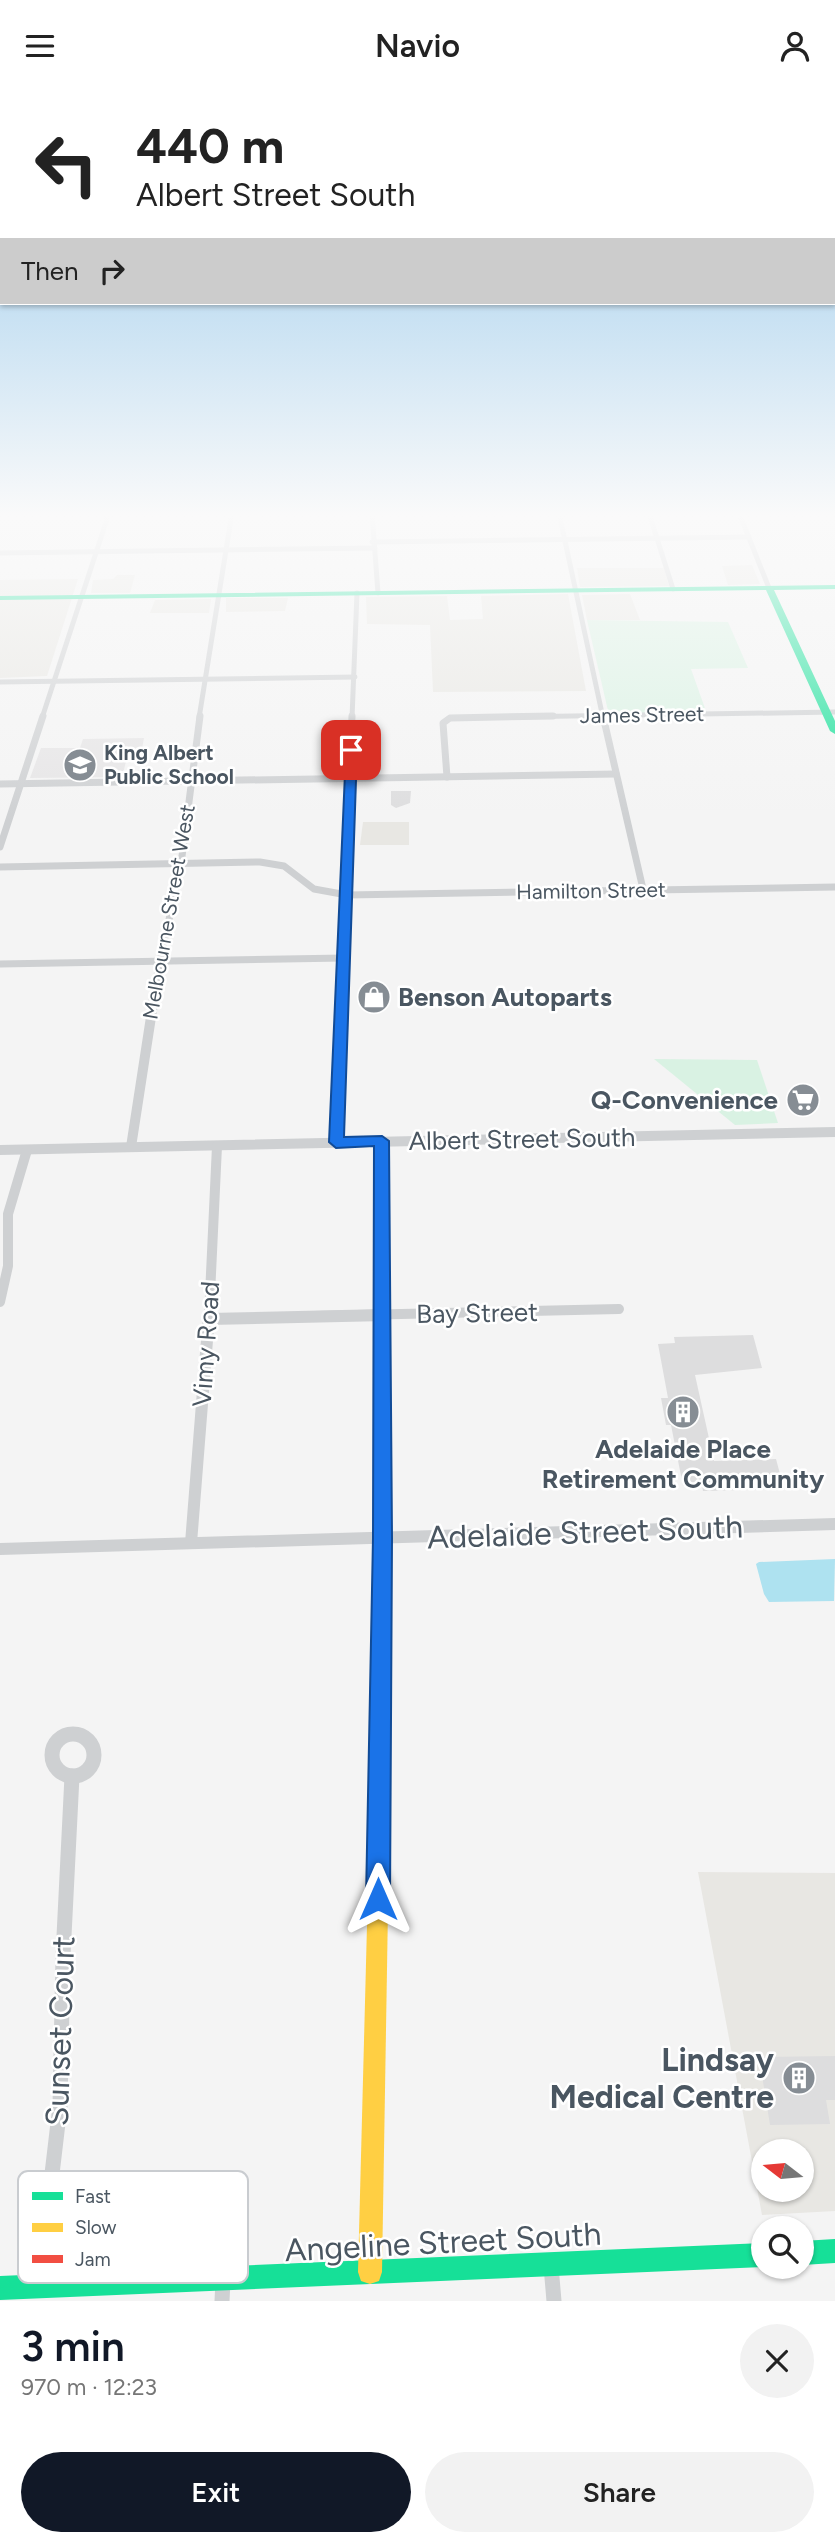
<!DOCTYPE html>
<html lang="en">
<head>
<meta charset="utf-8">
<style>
  body { margin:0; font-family:Figtree,sans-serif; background:#f2f2f2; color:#222; height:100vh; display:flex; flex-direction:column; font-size:26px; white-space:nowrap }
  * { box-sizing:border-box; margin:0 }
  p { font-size:23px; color:#767676 }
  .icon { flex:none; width:38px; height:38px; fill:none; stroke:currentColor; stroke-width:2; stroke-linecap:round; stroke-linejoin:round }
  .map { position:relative; height:2210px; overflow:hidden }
  .sheet { display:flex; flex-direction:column; background:#fff; flex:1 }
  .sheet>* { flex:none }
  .guide { position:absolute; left:0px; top:0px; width:836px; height:214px; box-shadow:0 2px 5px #0004; background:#fff; color:#222; overflow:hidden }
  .needle { width:46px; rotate:286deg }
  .tools { position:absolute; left:751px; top:2048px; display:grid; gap:14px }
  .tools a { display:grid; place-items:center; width:63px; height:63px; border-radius:50%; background:#fff; box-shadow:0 2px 5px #0004; font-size:35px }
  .pin { position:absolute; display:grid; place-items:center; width:60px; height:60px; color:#fff; margin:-30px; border-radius:14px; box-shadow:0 4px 10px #0006 }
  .me { position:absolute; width:77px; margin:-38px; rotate:0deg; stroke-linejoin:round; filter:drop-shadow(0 0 5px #0008) }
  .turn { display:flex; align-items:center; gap:24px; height:147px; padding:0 21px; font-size:32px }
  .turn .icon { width:91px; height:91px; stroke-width:2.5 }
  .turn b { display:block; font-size:49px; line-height:60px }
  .then { display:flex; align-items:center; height:66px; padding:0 21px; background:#0003; gap:14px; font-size:26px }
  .round { display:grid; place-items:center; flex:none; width:74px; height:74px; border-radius:37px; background:#f2f2f2 }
  .summary { display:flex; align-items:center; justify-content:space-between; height:119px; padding:0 21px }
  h1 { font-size:42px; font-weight:600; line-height:52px; color:#111827 }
  .cta { display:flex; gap:14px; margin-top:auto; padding:14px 21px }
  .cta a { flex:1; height:80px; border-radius:42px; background:#111827; color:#fff; font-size:28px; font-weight:600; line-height:80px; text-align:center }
  .cta a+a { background:#f2f2f2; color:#222 }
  header { display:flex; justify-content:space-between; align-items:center; height:91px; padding:0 21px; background:#fff; font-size:32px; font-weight:600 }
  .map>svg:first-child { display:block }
  .commercial { fill:#e8e7e3; fill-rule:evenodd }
  .education { fill:#e6e5e6 }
  .green { fill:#d9f2e3 }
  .water { fill:#aee2f0 }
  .building { fill:#ddddde }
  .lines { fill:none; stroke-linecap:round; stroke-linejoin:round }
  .street-far4 { stroke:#ced0d2; stroke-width:5 }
  .street-far3 { stroke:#ced0d2; stroke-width:7 }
  .street-far2 { stroke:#ced0d2; stroke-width:10 }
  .street-far1 { stroke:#ced0d2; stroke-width:12 }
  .street { stroke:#ced0d2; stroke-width:15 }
  .fast { fill:#16e098; fill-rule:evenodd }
  .slow { fill:#ffcf43; fill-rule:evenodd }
  .jam { fill:#f24e42; fill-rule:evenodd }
  .route { fill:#1a73e8; stroke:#114b97; stroke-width:2 }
  .labels { text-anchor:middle; stroke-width:5; stroke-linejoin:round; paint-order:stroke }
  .far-street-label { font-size:21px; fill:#4a5661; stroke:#fff }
  .far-poi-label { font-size:21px; font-weight:bold; fill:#4a5661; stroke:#fff; text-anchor:start }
  .poi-label { font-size:26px; font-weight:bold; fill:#4a5661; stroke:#fff; text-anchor:start }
  .street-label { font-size:26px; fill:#4a5661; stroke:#fff }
  .near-street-label { font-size:32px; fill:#4a5661; stroke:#fff }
  .near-poi-label { font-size:32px; font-weight:bold; fill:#4a5661; stroke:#fff; text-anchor:end }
  .key { fill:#fff; stroke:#c9ccd0; stroke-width:2 }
  .key-label { font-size:19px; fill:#4a5661 }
</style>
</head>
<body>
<header><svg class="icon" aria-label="menu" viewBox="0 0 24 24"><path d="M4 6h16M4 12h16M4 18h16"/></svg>Navio<svg class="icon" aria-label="person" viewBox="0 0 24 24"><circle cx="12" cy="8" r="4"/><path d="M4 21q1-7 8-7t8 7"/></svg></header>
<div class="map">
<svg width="835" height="2210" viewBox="0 0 835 2210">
  <rect width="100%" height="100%" fill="#f4f4f4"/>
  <g class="commercial">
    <path d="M752 474 760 493 728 494 722 475Z"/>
    <path d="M577 477H664L669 495 580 496Z"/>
    <path d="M117 484H135L130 502H91L93 489 113 488Z"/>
    <path d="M78 488 47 585 0 587V489Z"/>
    <path d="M568 503 586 600 433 601 430 534 367 533 366 506 447 505 450 529 483 528 481 505Z"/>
    <path d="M630 503 640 529H587L582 504Z"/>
    <path d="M226 507H288L285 520 226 521Z"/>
    <path d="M211 508 209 522H150L155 509Z"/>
    <path d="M363 731H409V754H360Z"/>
    <path d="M698 1781 835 1782V2120L762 2124ZM763 2060H802V2098H763Z"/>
  </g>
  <path class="education" d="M144 647 141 663H128L122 686 30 687 41 657H80L83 648Z"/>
  <g class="green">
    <path d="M587 529 728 531 748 577 691 578 707 623 609 624Z"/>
    <path d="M654 968 757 969 778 1032 735 1034Z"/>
  </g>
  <path class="water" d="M835 1468 834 1510 769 1511 764 1503 756 1473 759 1471Z"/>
  <g class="building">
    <path d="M391 700H411L410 712 396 717 391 714Z"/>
    <path d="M789 1002H813L817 1016H793Z"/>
    <path d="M753 1244 762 1277 695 1284 714 1370 776 1368 784 1398 703 1400 702 1394 683 1395 671 1334H666L661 1307H668L658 1253 675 1252 674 1246Z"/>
    <path d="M835 1965V2009H826L830 2033 770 2034 759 1966Z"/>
  </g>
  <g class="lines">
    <g class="street-far4">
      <path d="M372 422 378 502"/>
      <path d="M559 422 603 627"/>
      <path d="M649 422 673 498"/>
      <path d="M739 422 769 497"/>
      <path d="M372 451 749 446"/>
      <path d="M0 462 375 457"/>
      <path d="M0 591 355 586"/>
      <path d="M42 627 109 422"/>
      <path d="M199 627 232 422"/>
      <path d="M352 627 357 502"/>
      <path d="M450 627 835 621"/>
    </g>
    <g class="street-far3">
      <path d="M603 625 643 798"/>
      <path d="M447 686 443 632 450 627 553 625"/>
      <path d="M0 693 616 683"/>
      <path d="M0 756 43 625"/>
      <path d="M0 776 260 771 284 775 314 798 347 804 835 796"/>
      <path d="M0 873 344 867"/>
      <path d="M156 889 181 773 200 625"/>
      <path d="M342 889 352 625"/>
    </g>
    <g class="street-far2">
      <path d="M336 1051 342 887"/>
      <path d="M131 1056 157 887"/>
      <path d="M0 1059 835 1041"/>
      <path d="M0 1211 8 1175V1123L27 1059"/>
      <path d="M209 1225 217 1055"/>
      <path d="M314 1225 619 1218"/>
    </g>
    <g class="street-far1">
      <path d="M209 1228 386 1224"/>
      <path d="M191 1452 209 1224"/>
      <path d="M0 1458 835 1433"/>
    </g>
    <g class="street">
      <circle cx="73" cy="1664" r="21"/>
      <path d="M551 2175 554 2210"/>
      <path d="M39 2193 60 2015 63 1865 72 1685"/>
      <path d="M222 2210 223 2189"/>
    </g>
    <g class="fast">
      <path d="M835 494V498L774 499 835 630V643L830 640 766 499 0 509V505Z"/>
      <path d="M381 1045 388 1050 391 1518 388 1524 382 1526 376 1524 373 1518 374 1050Z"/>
      <path d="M835 2148V2172L802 2174V2150Z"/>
      <path d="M763 2152V2175H765L763 2176 0 2209V2185Z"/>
    </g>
    <path class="slow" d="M379 1747 386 1750 389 1757 382 2181 379 2190 370 2193 361 2190 358 2181 369 1757 372 1750Z"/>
    <path class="jam" d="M382 1510 388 1512 391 1518 389 1757 386 1764 379 1767 372 1764 369 1757 373 1518 376 1512Z"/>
  </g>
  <linearGradient id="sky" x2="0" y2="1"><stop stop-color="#91c6eb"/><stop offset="0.58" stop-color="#fafafa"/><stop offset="1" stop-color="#fafafa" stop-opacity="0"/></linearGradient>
  <rect width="835" height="732" fill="url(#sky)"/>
  <path class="route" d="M351 656 357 659 344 1046 382 1045 389 1050 392 1447 390 1808 387 1816 378 1820 370 1816 366 1808 373 1447 374 1055 336 1057 329 1051 346 659Z"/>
  <defs>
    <symbol id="school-disc" viewBox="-11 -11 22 22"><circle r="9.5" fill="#868d94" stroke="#fff"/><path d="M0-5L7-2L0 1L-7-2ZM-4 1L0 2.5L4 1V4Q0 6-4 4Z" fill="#fff"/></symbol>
    <symbol id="shop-disc" viewBox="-11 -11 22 22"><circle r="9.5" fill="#868d94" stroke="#fff"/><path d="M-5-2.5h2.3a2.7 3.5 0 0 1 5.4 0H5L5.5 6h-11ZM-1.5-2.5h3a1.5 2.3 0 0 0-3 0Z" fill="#fff"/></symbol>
    <symbol id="supermarket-disc" viewBox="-11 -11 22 22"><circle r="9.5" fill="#868d94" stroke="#fff"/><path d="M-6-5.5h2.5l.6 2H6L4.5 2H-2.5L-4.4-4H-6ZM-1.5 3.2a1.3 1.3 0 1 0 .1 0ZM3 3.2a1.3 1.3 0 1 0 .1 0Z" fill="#fff"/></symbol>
    <symbol id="building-disc" viewBox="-11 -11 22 22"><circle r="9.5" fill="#868d94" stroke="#fff"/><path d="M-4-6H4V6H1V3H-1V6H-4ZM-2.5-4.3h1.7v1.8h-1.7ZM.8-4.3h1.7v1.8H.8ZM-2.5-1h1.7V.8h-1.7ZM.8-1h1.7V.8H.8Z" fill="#fff"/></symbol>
  </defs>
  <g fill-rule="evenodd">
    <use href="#school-disc" x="61" y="655" width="38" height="38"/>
    <use href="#shop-disc" x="355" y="887" width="38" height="38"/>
    <use href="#supermarket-disc" x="784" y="990" width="38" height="38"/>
    <use href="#building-disc" x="664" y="1302" width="38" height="38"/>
    <use href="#building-disc" x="780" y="1968" width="38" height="38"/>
  </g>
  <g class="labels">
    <g class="far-street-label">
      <text transform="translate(642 624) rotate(-1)" y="7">James Street</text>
      <text transform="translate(591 800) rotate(-1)" y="7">Hamilton Street</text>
      <text transform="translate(169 821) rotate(-80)" y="7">Melbourne Street West</text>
    </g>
    <g class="far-poi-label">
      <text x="104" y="669">King Albert<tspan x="104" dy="24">Public School</tspan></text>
    </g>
    <g class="poi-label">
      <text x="398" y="915">Benson Autoparts</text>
      <text x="778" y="1018" text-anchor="end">Q-Convenience</text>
      <text x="683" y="1367" text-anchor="middle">Adelaide Place<tspan x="683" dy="30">Retirement Community</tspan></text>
    </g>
    <g class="street-label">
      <text transform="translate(522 1048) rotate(-1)" y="9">Albert Street South</text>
      <text transform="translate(477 1222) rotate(-1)" y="9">Bay Street</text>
      <text transform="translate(206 1253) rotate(-86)" y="9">Vimy Road</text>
    </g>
    <g class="near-street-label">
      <text transform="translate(585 1441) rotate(-2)" y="11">Adelaide Street South</text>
      <text transform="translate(60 1940) rotate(-88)" y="11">Sunset Court</text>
      <text transform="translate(443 2151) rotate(-3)" y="11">Angeline Street South</text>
    </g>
    <g class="near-poi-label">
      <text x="774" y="1980">Lindsay<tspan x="774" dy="37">Medical Centre</tspan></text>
    </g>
  </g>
  <rect x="18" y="2080" width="230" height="112" rx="10" class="key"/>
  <rect x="32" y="2101" width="31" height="8" fill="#16e098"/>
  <rect x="32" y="2132" width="31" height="9" fill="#ffcf43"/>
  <rect x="32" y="2164" width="31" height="8" fill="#f24e42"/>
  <g class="key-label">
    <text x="75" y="2112">Fast</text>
    <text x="75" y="2143">Slow</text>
    <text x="75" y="2175">Jam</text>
  </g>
</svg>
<div class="tools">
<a><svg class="needle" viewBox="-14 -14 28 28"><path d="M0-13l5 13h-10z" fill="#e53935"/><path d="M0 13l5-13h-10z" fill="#767676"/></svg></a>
<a><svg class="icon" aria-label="search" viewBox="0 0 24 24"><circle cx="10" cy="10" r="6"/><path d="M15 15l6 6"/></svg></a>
</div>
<div class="pin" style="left:351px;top:659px;background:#d93025"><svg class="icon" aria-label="arrive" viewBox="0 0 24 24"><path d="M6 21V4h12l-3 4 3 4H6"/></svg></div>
<svg class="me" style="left:378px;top:1808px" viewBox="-20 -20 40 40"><path d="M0-17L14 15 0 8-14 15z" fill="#1a73e8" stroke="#fff" stroke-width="4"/></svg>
<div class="guide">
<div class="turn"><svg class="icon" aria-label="left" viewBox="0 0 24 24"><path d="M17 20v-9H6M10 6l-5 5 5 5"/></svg><div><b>440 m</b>Albert Street South</div></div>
<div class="then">Then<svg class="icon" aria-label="right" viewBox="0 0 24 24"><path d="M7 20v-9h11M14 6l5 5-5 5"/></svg></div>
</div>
</div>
<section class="sheet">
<div class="summary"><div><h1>3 min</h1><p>970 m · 12:23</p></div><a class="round"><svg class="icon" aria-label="close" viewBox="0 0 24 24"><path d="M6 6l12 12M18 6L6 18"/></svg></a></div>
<div class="cta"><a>Exit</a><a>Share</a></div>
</section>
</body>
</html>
